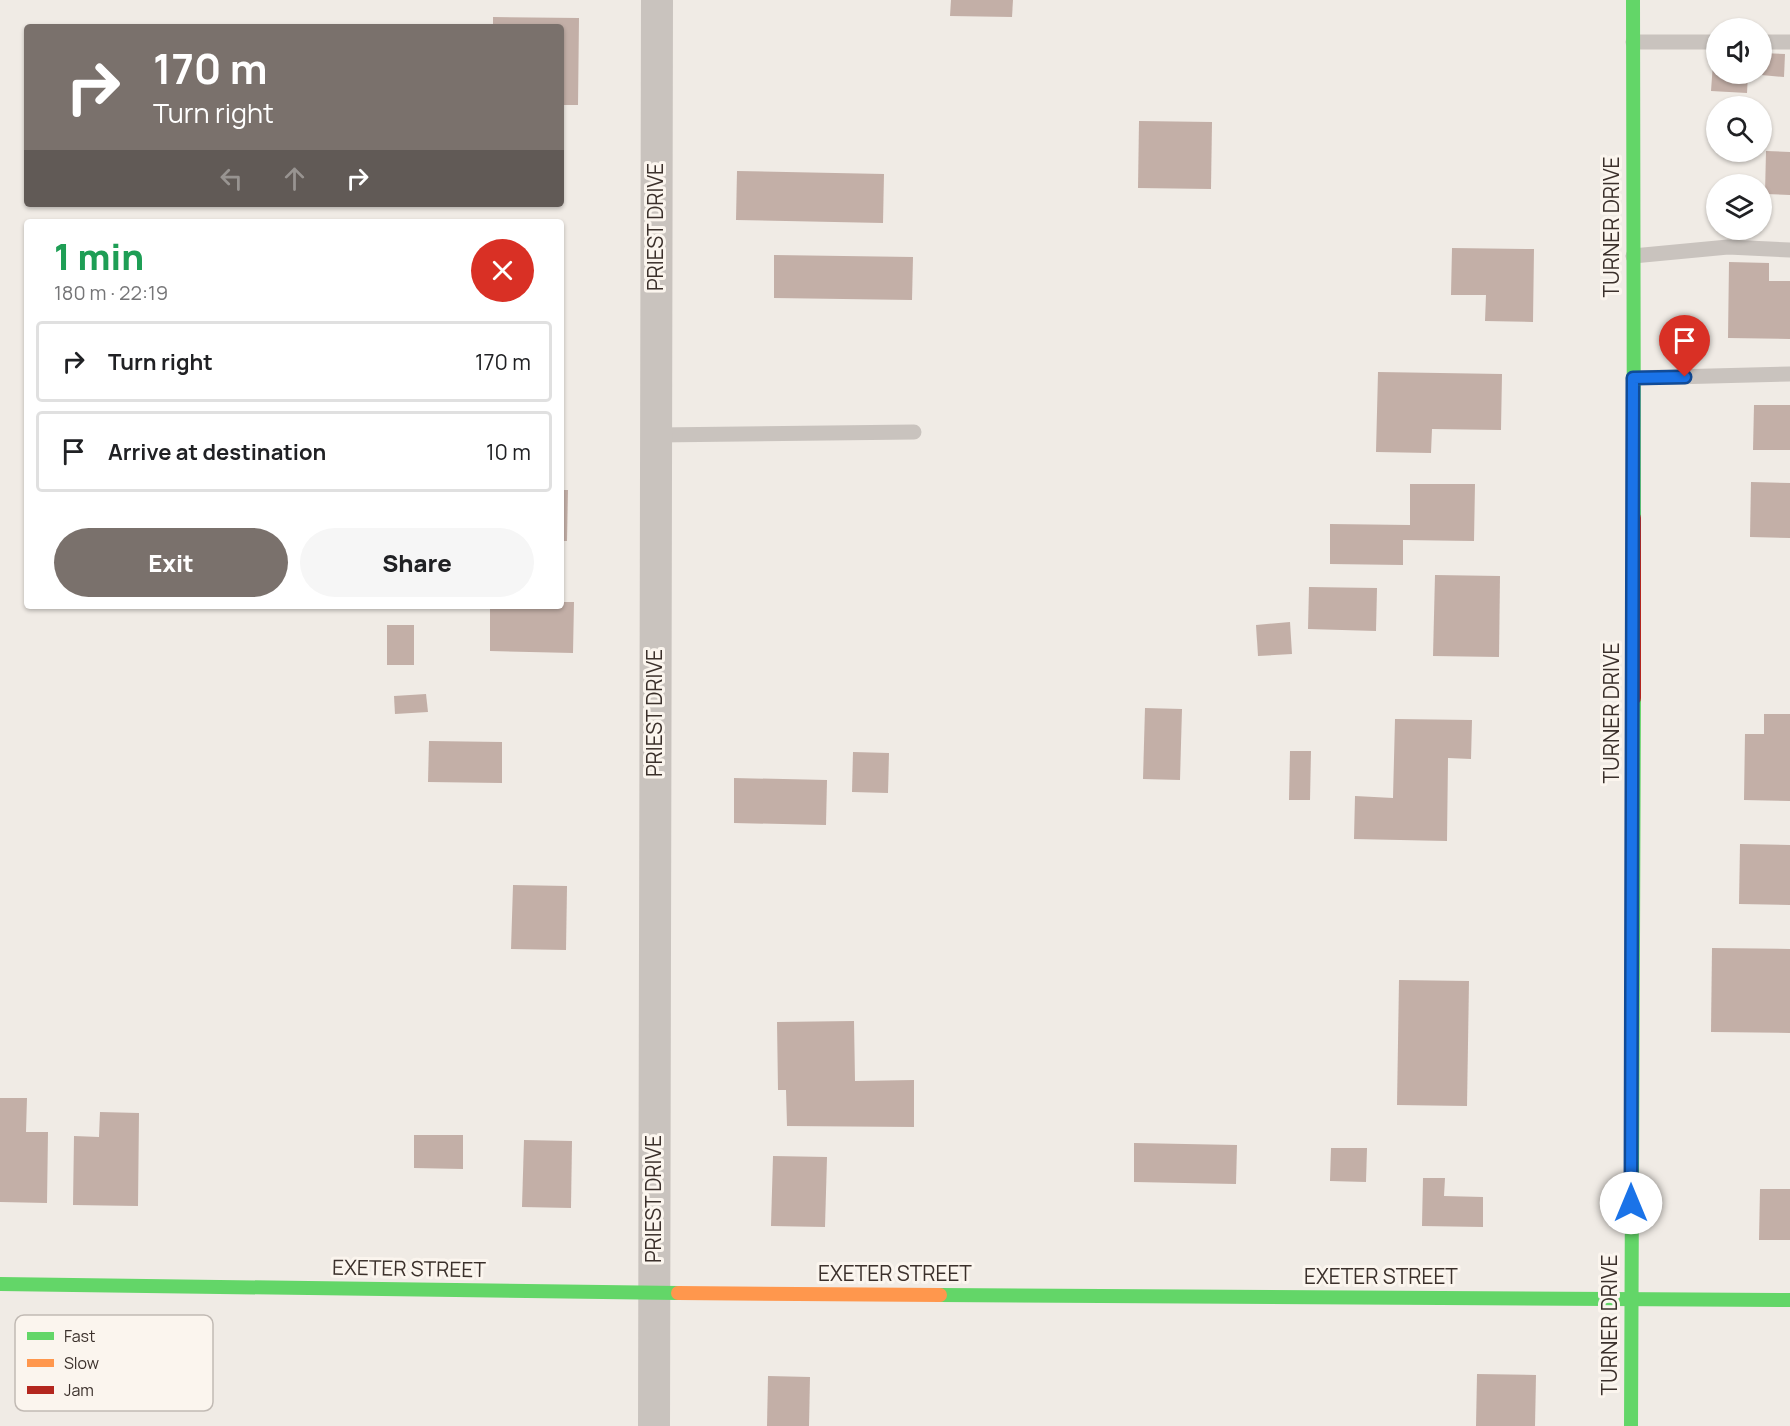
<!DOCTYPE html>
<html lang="en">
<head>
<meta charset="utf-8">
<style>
  body { margin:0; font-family:Manrope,sans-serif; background:#f6f6f6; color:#202124; height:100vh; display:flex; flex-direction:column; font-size:22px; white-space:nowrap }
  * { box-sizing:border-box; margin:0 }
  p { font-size:20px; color:#757577 }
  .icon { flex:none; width:33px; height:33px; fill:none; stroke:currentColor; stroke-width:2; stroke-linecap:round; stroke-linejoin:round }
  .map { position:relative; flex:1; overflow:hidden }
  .sheet { position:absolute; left:24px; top:219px; width:540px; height:390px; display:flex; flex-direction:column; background:#fff; border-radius:6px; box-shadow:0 2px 4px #0004 }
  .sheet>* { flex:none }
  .top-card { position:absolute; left:24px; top:24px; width:540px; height:183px; border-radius:6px; box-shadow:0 2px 4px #0004; background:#7a716c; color:#fff; overflow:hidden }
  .controls { position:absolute; left:1706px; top:18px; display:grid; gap:12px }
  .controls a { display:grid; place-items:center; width:66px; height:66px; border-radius:50%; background:#fff; box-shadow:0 2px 4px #0004; font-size:30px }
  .pin { position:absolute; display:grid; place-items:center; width:51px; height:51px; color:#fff; margin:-62px -26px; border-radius:50% 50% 50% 0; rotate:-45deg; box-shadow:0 0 6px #0007 }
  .pin .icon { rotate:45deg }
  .me { position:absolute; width:66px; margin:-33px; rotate:0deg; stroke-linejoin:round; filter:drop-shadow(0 0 4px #0008) }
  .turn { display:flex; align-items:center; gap:21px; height:126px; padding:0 30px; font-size:27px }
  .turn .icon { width:78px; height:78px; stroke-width:2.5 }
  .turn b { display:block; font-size:42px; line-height:51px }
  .lanes { display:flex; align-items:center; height:57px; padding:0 30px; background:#0003; justify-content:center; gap:30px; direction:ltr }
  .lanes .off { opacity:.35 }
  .round { display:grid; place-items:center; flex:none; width:63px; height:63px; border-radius:32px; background:#f6f6f6 }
  .summary { display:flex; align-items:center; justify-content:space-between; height:102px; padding:0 30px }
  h1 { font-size:36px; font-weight:800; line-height:45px; color:#1e9e55 }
  .cta { display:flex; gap:12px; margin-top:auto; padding:12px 30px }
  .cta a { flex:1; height:69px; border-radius:36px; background:#7a716c; color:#fff; font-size:24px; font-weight:800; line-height:69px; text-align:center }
  .cta a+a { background:#f6f6f6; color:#202124 }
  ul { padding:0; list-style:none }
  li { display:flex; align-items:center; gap:18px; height:81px; margin:0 12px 9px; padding:0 18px; border:3px solid #e0e0e0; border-radius:6px }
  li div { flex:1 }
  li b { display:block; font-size:22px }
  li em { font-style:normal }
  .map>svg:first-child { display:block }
  .building { fill:#c3afa7 }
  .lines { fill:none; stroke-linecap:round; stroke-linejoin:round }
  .lane { stroke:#c9c3be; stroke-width:15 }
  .street { stroke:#c9c3be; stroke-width:32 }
  .fast { stroke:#63d668; stroke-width:14 }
  .slow { stroke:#ff974d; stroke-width:14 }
  .jam { stroke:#b3261e; stroke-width:14 }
  .route-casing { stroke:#114b97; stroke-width:15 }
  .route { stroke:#1a73e8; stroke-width:10 }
  .labels { text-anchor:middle; stroke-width:6; stroke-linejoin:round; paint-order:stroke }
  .street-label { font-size:21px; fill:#3b302b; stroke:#fbf5ee }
  .key { fill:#fbf5ee; stroke:#c1bab4; stroke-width:1.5 }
  .key-label { font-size:16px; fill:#3b302b }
</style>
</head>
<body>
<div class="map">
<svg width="1790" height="1426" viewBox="0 0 1790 1426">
  <rect width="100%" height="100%" fill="#f0ebe5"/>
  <g class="building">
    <path d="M951 0H1013L1012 17 950 16Z"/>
    <path d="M493 17 579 18 578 105H561V27H493Z"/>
    <path d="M1714 49H1716V74H1748L1747 93 1711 91Z"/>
    <path d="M1761 53 1785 54 1784 77 1761 75Z"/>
    <path d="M1139 121 1212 122 1211 189 1138 188Z"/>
    <path d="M1766 151 1790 152V195L1765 194Z"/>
    <path d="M737 171 884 174 883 223 736 220Z"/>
    <path d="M1452 248 1534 249 1533 322 1485 321 1486 295H1451Z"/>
    <path d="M774 255 913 257 912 300 774 298Z"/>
    <path d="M1729 262 1769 263V281H1790V339L1728 338Z"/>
    <path d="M1378 372 1502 374 1501 430 1432 429 1431 453 1376 452Z"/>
    <path d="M1754 405H1790V450H1753Z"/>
    <path d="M1751 482 1790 483V538L1750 537Z"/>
    <path d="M1410 484H1475L1474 541 1403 540V565L1330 564V524L1410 525Z"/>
    <path d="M561 490H568L567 541H561Z"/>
    <path d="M1435 575 1500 576 1499 657 1433 656Z"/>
    <path d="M1309 587 1377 588 1376 631 1308 629Z"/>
    <path d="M561 602H574L573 653 490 651V606H561Z"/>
    <path d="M1290 622 1292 654 1258 656 1256 625Z"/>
    <rect x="387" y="625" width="27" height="40"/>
    <path d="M426 694 428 712 395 714 394 696Z"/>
    <path d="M1145 708 1182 709 1180 780 1143 779Z"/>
    <path d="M1764 714H1790V801L1744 800 1745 734H1764Z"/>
    <path d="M1395 719 1472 720 1471 759 1448 758 1447 841 1354 839 1355 796 1393 798Z"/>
    <path d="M429 741 502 742V783L428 782Z"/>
    <path d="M1290 751H1311L1310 800H1289Z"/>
    <path d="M853 752 889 753 888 793 852 792Z"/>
    <path d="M734 778 827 780 826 825 734 823Z"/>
    <path d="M1740 844 1790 845V905L1739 904Z"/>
    <path d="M513 885 567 886 566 950 511 949Z"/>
    <path d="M1712 948 1790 949V1033L1711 1032Z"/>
    <path d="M1399 980 1469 981 1467 1106 1397 1105Z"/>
    <path d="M854 1021 855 1081 914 1080V1127L787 1126 786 1090H778L777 1022Z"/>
    <path d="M0 1098H27L26 1132H48L47 1203 0 1202Z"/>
    <path d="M100 1112 139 1113 138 1206 73 1205 74 1136 99 1137Z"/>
    <path d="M414 1135H463V1169L414 1168Z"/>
    <path d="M524 1140 572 1141 571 1208 522 1207Z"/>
    <path d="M1134 1143 1237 1145 1236 1184 1134 1182Z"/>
    <path d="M1331 1148H1367L1366 1182 1330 1181Z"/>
    <path d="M773 1156 827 1157 825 1227 771 1226Z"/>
    <path d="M1423 1178H1445L1444 1196 1483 1197V1227L1422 1226Z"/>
    <path d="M1760 1189H1790V1240H1759Z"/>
    <path d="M1477 1374 1536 1375 1535 1426H1476Z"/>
    <path d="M768 1376 810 1377 809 1426H767Z"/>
  </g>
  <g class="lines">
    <g class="lane">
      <path d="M1633 42H1716"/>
      <path d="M1761 42H1790"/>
      <path d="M1633 256 1728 247 1790 250"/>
      <path d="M1633 378 1790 374"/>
      <path d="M656 435 914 432"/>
    </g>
    <path class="street" d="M654 1426 657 0"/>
    <g class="fast">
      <path d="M1633 0 1634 518"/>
      <path d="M0 1284 678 1293"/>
      <path d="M940 1295 1790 1300"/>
      <path d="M1631 1426 1634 698"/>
    </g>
    <path class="slow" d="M678 1293 940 1295"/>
    <path class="jam" d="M1634 698V518"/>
  </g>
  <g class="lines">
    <defs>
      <path id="route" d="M1631 1203 1633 378 1685 377"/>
    </defs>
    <use href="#route" class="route-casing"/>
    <use href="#route" class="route"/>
  </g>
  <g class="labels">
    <g class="street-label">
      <text transform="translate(656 227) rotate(-90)" y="7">PRIEST DRIVE</text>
      <text transform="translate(1612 227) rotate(-90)" y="7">TURNER DRIVE</text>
      <text transform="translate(655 713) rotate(-90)" y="7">PRIEST DRIVE</text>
      <text transform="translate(1612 713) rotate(-90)" y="7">TURNER DRIVE</text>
      <text transform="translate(654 1199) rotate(-90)" y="7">PRIEST DRIVE</text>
      <text transform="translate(409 1269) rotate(1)" y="7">EXETER STREET</text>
      <text x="895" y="1281">EXETER STREET</text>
      <text x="1381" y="1284">EXETER STREET</text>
      <text transform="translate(1610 1325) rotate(-90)" y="7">TURNER DRIVE</text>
    </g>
  </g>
  <rect x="15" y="1315" width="198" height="96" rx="9" class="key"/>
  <rect x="27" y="1332" width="27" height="8" fill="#63d668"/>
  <rect x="27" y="1359" width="27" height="8" fill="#ff974d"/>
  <rect x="27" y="1386" width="27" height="8" fill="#b3261e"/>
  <g class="key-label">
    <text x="64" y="1342">Fast</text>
    <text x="64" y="1369">Slow</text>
    <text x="64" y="1396">Jam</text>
  </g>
</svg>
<div class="controls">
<a><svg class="icon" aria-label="sound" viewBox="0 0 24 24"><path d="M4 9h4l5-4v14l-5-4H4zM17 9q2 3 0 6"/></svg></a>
<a><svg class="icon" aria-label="search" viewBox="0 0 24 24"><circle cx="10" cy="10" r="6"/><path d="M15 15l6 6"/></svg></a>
<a><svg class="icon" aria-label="layers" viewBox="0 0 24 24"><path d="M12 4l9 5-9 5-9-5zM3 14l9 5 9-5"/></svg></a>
</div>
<div class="pin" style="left:1685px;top:377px;background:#d93025"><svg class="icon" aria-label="arrive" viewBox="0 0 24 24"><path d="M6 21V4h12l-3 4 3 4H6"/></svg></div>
<svg class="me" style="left:1631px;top:1203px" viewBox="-20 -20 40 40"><circle r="19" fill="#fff"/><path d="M0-13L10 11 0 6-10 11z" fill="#1a73e8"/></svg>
<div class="top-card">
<div class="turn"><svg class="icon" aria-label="right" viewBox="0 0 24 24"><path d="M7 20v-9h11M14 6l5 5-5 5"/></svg><div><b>170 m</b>Turn right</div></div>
<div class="lanes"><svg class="icon off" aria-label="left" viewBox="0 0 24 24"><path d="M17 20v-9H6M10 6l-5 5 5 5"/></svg><svg class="icon off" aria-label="ahead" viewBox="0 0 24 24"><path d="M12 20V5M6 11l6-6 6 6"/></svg><svg class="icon" aria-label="right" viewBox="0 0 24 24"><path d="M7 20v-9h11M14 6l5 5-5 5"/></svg></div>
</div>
<section class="sheet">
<div class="summary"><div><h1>1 min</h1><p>180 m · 22:19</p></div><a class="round" style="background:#d93025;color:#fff"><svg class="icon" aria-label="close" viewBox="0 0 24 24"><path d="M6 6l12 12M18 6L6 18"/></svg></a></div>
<ul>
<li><svg class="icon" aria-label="right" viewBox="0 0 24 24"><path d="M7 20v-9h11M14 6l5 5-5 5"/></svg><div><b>Turn right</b></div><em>170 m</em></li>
<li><svg class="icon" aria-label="arrive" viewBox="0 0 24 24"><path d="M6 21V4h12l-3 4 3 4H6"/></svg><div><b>Arrive at destination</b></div><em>10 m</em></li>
</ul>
<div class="cta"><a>Exit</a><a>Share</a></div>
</section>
</div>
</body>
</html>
